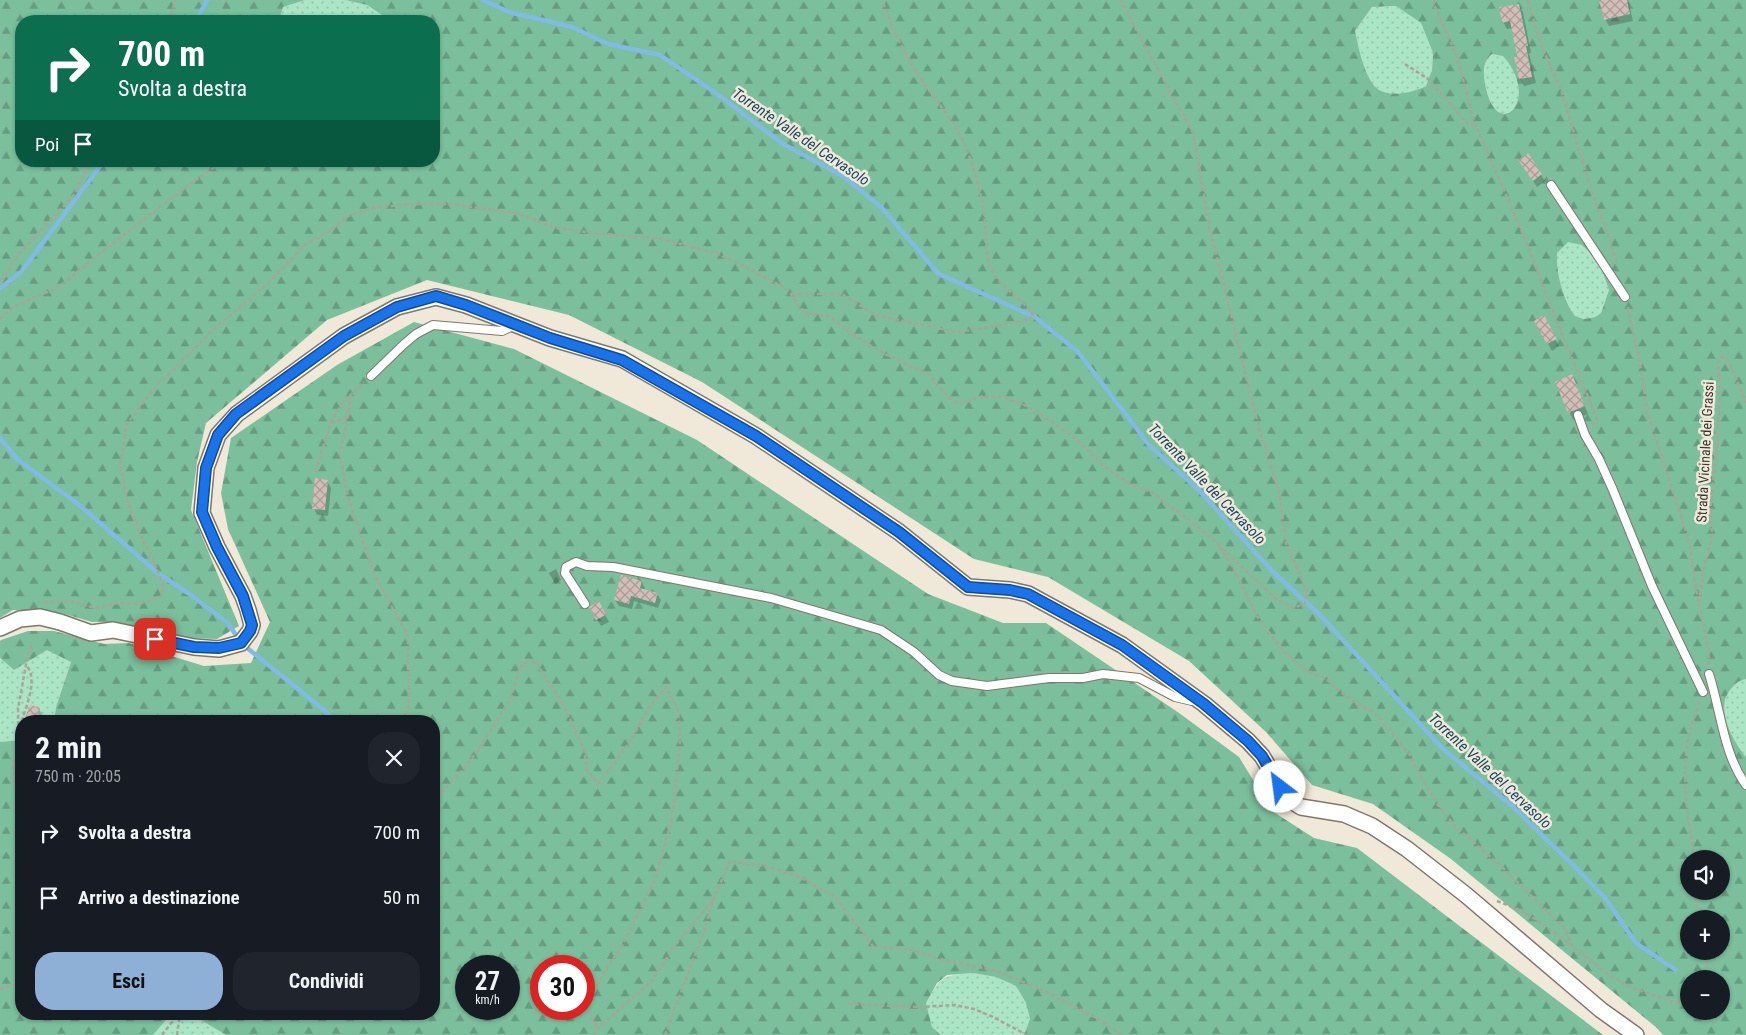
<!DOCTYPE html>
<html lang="it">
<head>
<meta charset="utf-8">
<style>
  body { margin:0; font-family:"Roboto Condensed",sans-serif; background:#20242c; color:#f1f3f6; height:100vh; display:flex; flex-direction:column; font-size:19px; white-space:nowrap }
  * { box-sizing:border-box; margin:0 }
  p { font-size:16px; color:#9ea1a6 }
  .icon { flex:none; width:28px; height:28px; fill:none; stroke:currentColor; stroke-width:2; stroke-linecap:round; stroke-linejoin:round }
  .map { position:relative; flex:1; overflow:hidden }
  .panel { position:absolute; left:15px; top:715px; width:425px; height:305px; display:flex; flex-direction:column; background:#171b24; border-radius:20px; box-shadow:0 1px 4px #0004 }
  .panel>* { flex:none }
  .hud { position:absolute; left:15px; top:15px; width:425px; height:152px; border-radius:20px; box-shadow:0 1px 4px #0004; background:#0b6e4f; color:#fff; overflow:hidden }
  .tools { position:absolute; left:1680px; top:850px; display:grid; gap:10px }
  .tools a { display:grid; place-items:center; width:50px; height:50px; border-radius:50%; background:#171b24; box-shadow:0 1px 4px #0004; font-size:25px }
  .speed { position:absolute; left:455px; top:955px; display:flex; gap:10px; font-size:25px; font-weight:700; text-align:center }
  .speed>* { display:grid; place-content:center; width:65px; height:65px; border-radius:50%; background:#171b24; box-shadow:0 1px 4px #0004; line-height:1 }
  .speed small { font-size:12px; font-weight:400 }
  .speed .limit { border:8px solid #d22; background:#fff; color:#111 }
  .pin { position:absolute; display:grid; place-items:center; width:42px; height:42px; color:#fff; margin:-21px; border-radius:10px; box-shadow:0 2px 8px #0006 }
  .me { position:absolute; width:55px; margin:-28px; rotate:330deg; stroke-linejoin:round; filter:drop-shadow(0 0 4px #0008) }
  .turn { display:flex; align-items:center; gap:18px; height:105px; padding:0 20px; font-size:22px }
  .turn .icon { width:65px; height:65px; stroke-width:2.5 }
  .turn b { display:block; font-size:35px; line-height:42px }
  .then { display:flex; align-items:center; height:48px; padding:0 20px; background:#0003; gap:10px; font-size:19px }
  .round { display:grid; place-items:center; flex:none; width:52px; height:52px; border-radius:20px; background:#20242c }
  .summary { display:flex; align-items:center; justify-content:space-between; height:85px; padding:0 20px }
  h1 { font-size:30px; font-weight:700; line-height:38px }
  .cta { display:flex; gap:10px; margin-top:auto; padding:10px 20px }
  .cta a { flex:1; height:58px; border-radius:20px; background:#8fb0d6; color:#111; font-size:20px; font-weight:700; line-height:58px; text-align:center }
  .cta a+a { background:#20242c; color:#f1f3f6 }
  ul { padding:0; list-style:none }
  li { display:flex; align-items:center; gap:15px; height:65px; padding:0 20px }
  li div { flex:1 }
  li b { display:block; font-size:19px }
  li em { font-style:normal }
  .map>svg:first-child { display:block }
  .grass { fill:url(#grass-dots) }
  .forest { fill:url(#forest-firs); fill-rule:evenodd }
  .shadow { fill:#0003 }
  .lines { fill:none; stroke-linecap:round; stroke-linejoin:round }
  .stream { stroke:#81bae5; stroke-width:4.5 }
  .building { fill:url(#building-cross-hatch) }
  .service-casing { stroke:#7f786a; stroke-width:10 }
  .minor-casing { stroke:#7f786a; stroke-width:18 }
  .path { stroke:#aaa497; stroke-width:2.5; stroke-dasharray:4 2.5; stroke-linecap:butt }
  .service { stroke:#fff; stroke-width:8 }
  .minor { stroke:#fff; stroke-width:15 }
  .route-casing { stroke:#114b97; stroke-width:12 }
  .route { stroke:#1a73e8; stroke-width:9 }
  .labels { text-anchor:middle; stroke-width:5; stroke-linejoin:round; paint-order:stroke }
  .street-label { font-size:14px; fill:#39362f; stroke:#f0e8d8 }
  .water-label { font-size:15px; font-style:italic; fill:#1b4764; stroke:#f0e8d8 }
</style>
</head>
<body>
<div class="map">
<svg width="1746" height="1035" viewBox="0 0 1746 1035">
  <defs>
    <pattern id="grass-dots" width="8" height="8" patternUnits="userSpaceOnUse" patternTransform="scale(1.25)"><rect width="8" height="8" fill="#aae5c5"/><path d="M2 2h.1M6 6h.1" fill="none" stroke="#93c5aa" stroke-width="1.8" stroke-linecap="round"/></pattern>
    <pattern id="forest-firs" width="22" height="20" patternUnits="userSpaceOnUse" patternTransform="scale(1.25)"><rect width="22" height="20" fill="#7bbf9c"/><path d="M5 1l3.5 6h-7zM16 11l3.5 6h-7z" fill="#669c80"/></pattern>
    <pattern id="building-cross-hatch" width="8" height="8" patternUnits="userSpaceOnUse" patternTransform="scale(1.25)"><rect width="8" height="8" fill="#d1beb8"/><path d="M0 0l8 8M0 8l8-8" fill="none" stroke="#ab9b96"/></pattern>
  </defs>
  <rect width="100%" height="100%" fill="#f0e8d8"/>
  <g class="grass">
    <path d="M305 0H345L367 5 391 21H279L283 7Z"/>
    <path d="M1396 6 1421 23 1433 53 1432 70 1426 86C1412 93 1382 100 1371 83 1362 68 1359 48 1355 31L1372 7Z"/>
    <path d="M1492 54 1503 55C1543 101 1495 145 1485 83 1483 72 1483 62 1492 54Z"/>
    <path d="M1568 241 1582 245 1599 262 1609 290 1601 313 1595 317 1584 319 1575 316C1563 300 1556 272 1557 253Z"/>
    <path d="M48 649 71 662 56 707 54 721H21V740L0 742V658L14 670Z"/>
    <path d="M1746 679V757C1733 741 1714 708 1731 689 1736 683 1738 680 1746 679Z"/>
    <path d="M973 973 996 977 1016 986 1026 1003 1030 1019 1024 1035H941L932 1027 926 1003C942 975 941 976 973 973Z"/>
    <path d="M170 1014 194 1016 226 1035H153Z"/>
  </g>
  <g class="forest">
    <path d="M0 0H305L283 7 279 21H21V161H434V21H391L367 5 345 0H1746V679C1738 681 1736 683 1731 689 1714 708 1733 741 1746 757V1035H1663L1657 1028 1451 859 1373 804 1312 785 1266 732 1189 661 1048 577 974 559 702 382 569 315 427 280 327 320 206 423 197 462 191 510 239 626 217 639 188 638 116 622H92L61 613 13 610 0 618ZM1396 6 1421 23 1433 53 1432 70 1426 86C1412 93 1382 100 1372 83 1362 68 1359 48 1355 31L1372 7ZM1492 54 1503 56C1543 101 1495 145 1485 83 1483 71 1483 62 1492 54ZM1568 242 1582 245 1599 262 1609 290 1601 313 1595 317 1584 319 1575 316C1563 300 1556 272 1557 253ZM1689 859H1721V891H1689ZM1689 919H1721V951H1689ZM1689 979H1721V1011H1689Z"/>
    <path d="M414 322 514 349 697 440 928 594 1003 623H1046L1179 713 1239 757 1272 811 1314 838 1357 848 1603 1035H1024L1030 1019 1026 1003 1016 986 996 977 973 973 947 975 937 983 926 1003 932 1027 941 1035H226L194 1016 171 1014 153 1035H0V742L21 740V1014H434V721H54L56 707 71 662 47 650 14 670 0 658V641L1 640 28 631H54L104 644 129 643 204 666 251 663 270 622 228 529 221 493 231 438 337 365ZM466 966H509V1009H466ZM541 966H584V1009H541Z"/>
  </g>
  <g class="shadow">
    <path d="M1601 0H1628L1633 21 1609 26 1605 19Z"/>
    <path d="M1519 5 1523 12 1531 53H1529L1536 83 1524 86 1520 79 1515 58 1518 57 1513 28 1507 29 1503 22Z"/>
    <path d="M1528 155 1545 181 1537 187 1524 167Z"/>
    <path d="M1543 317 1559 346 1552 351 1536 321Z"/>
    <path d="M1556 382 1575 383 1588 414 1573 420Z"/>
    <path d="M327 481 331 488 328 516 317 515 314 508Z"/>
    <path d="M556 569 561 580 555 584 549 573Z"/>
    <path d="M641 582 645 588 644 590 657 594 661 600 658 608 634 601 632 609 619 606 615 600Z"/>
    <path d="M599 603 609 622 601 626 591 608Z"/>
    <path d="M30 706 39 709 43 716 41 721H26Z"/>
  </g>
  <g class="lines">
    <g class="stream">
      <path d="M483 0 509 12 572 27 608 44 660 55 713 91 783 144 843 176 881 207 939 274 1035 317 1078 352 1150 446 1198 489 1273 572 1321 616 1442 748 1511 805 1573 865 1605 898 1636 943 1676 970"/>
      <path d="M196 21 207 0"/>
      <path d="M0 288 21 272 104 161"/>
      <path d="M0 438 17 459 78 504 159 574 188 593 228 623 241 643 324 710 335 721"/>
    </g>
  </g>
  <g class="building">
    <path d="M1599 0H1627L1630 14 1604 20Z"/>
    <path d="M1519 4 1528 46H1526L1532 77 1519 79 1514 57 1517 56 1510 21 1502 23 1499 7Z"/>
    <path d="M1528 153 1542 174 1533 181 1518 160Z"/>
    <path d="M1544 315 1557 339 1547 344 1534 321Z"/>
    <path d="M1572 374 1585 406 1568 413 1555 382Z"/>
    <path d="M315 478 328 480 325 510 312 509Z"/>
    <path d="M621 575 642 581 640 588 658 593 655 603 631 596 629 604 614 600Z"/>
    <path d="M599 601 606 615 596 620 589 607Z"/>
    <path d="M30 704 40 708 36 721H24Z"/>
  </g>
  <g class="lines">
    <defs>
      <g id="service">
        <path d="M1551 185 1625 297"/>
        <path d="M371 376 403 345 416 334 433 325 502 331 515 325"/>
        <path d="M1578 415 1585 435 1599 459 1613 490 1652 586 1703 692"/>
        <path d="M585 604 565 573 566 567 576 562 587 566 613 567 771 598 881 630 914 652 939 675 952 681 987 686 1049 678H1083L1103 674 1139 678 1175 697 1192 701"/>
        <path d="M1709 674C1721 711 1723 753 1746 785"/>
      </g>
      <path id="minor" d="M0 628 20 619 40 617 60 622 91 633 113 630 194 647 219 649 241 643 250 631 252 625 248 610 243 596 217 547 202 513 206 468 218 435 237 414 344 336 397 307 436 297 466 305 550 338 622 359 756 436 899 532 968 587 1010 590 1028 594 1122 645 1204 704 1248 741 1262 756 1287 798 1301 807 1344 814 1372 826 1407 849 1466 895 1601 1010 1636 1035"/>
    </defs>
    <use href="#service" class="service-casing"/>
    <use href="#minor" class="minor-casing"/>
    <g class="path">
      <path d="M1432 0 1458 59 1473 119 1523 234 1559 327 1593 409 1597 420 1592 426"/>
      <path d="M1528 0 1541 45 1560 87 1591 189 1612 246 1616 263"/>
      <path d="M170 21 175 0"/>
      <path d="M1405 64 1428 79 1468 124 1477 127"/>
      <path d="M0 280 5 277 15 258 73 196 91 161"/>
      <path d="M791 294H842L875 315 956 332 984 328 1026 320 1034 316C1023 298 1001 289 991 269 985 259 986 225 984 212 981 191 971 157 962 139 950 116 933 97 919 76 903 52 892 26 882 0"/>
      <path d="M1628 307 1640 364 1647 412 1690 544 1695 583 1708 647 1709 664"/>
      <path d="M0 319C15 301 40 298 59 286 72 278 83 266 95 257 138 225 179 190 224 161"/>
      <path d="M351 395 348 417 340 454 345 485 354 516 375 576 408 636 409 705 406 721"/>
      <path d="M331 423 348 417"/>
      <path d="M315 472 332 420 341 405 364 382"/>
      <path d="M1219 547 1234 569 1257 616 1283 651 1305 669 1326 679 1347 697 1376 714 1410 755 1420 776 1440 808 1456 827 1503 868 1566 930 1572 947"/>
      <path d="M44 602H73L95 608 118 603 138 604 160 597 162 594 163 586 159 574 139 531 127 500 120 464 127 424 152 391 217 326 265 286 307 243 330 231 348 216 371 208 411 204H452L519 214 557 228 585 232 662 239 718 254 751 270 773 282 783 286 791 294 799 307 809 314 829 316 855 336 881 352 929 375 947 396 956 402 969 401 983 396 1002 397 1021 403 1051 421 1078 441 1104 466 1130 484 1154 493 1168 505 1206 533 1276 599 1294 608 1305 603 1307 593 1303 581 1286 544 1279 492 1261 436 1210 229 1193 133 1120 0"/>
      <path d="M1699 602 1704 567 1709 550 1712 533 1710 512 1717 445 1720 395 1718 363 1721 357 1726 358 1729 362 1746 403"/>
      <path d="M22 721C26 705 38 681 27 666"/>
      <path d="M15 775 21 764"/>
      <path d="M441 792 459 774 477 752 511 698 520 667 527 662H536L566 710 584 750 587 770 598 784 630 742 648 709 666 687 678 710 680 744 672 819 655 880 620 950 609 964 587 1005 586 1008 598 1028"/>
      <path d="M17 802 13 766 19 747 18 709 27 659 32 645"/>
      <path d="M1695 859C1688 819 1682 786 1687 746 1689 731 1696 715 1700 701"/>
      <path d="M1696 891 1698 919"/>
      <path d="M1497 901 1520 910 1543 924 1612 977 1635 989 1671 1001 1689 1003"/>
      <path d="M1705 951 1708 972 1707 979"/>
      <path d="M0 989 21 982"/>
      <path d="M848 1004 919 1007 955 1005 974 1009 993 1017 1027 1035"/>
      <path d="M162 1035 178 1014"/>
      <path d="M177 1035 180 1014"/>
      <path d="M594 1035 598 1028 651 982 677 943 713 900"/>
      <path d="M665 1035 705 928 713 900 730 861 765 866 798 876 835 897 873 946 912 950 947 961 994 970 1045 991 1096 1018 1122 1035"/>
    </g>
    <use href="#service" class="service"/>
    <use href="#minor" class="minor"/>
  </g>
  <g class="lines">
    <defs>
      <path id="route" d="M155 639 194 647 219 648 241 643 250 631 252 625 243 596 217 547 202 512 206 468 218 435 236 414 344 336 397 307 436 296 466 305 550 338 622 360 756 436 899 532 968 587 1010 590 1028 594 1122 645 1204 704 1248 741 1262 756 1280 787"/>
    </defs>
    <use href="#route" class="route-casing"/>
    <use href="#route" class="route"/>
  </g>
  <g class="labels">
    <g class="street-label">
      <text transform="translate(1705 452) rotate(-87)" y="5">Strada Vicinale dei Grassi</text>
    </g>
    <g class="water-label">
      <text transform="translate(801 137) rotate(34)" y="5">Torrente Valle del Cervasolo</text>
      <text transform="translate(1207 484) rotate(46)" y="5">Torrente Valle del Cervasolo</text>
      <text transform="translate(1490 771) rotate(43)" y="5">Torrente Valle del Cervasolo</text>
    </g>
  </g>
</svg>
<div class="tools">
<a><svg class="icon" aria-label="sound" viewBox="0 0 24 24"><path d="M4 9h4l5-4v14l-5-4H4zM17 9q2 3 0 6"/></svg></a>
<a>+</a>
<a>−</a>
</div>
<div class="speed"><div>27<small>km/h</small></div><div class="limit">30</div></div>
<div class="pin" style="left:155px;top:639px;background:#d93025"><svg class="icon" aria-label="arrive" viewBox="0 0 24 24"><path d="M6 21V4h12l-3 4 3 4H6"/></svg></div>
<svg class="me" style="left:1280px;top:787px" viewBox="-20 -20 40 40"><circle r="19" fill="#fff"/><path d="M0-13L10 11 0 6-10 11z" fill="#1a73e8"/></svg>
<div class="hud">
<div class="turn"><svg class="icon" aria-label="right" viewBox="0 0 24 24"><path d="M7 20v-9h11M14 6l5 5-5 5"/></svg><div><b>700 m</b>Svolta a destra</div></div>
<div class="then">Poi<svg class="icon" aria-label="arrive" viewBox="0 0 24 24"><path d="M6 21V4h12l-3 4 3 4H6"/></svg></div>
</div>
<section class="panel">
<div class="summary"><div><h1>2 min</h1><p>750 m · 20:05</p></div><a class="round"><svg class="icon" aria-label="close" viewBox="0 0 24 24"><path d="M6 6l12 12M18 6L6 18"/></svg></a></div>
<ul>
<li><svg class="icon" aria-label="right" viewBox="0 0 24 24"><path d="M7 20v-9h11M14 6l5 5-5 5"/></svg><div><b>Svolta a destra</b></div><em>700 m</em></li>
<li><svg class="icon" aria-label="arrive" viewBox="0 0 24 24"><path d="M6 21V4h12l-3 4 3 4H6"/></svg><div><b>Arrivo a destinazione</b></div><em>50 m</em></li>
</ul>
<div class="cta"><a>Esci</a><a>Condividi</a></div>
</section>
</div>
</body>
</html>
